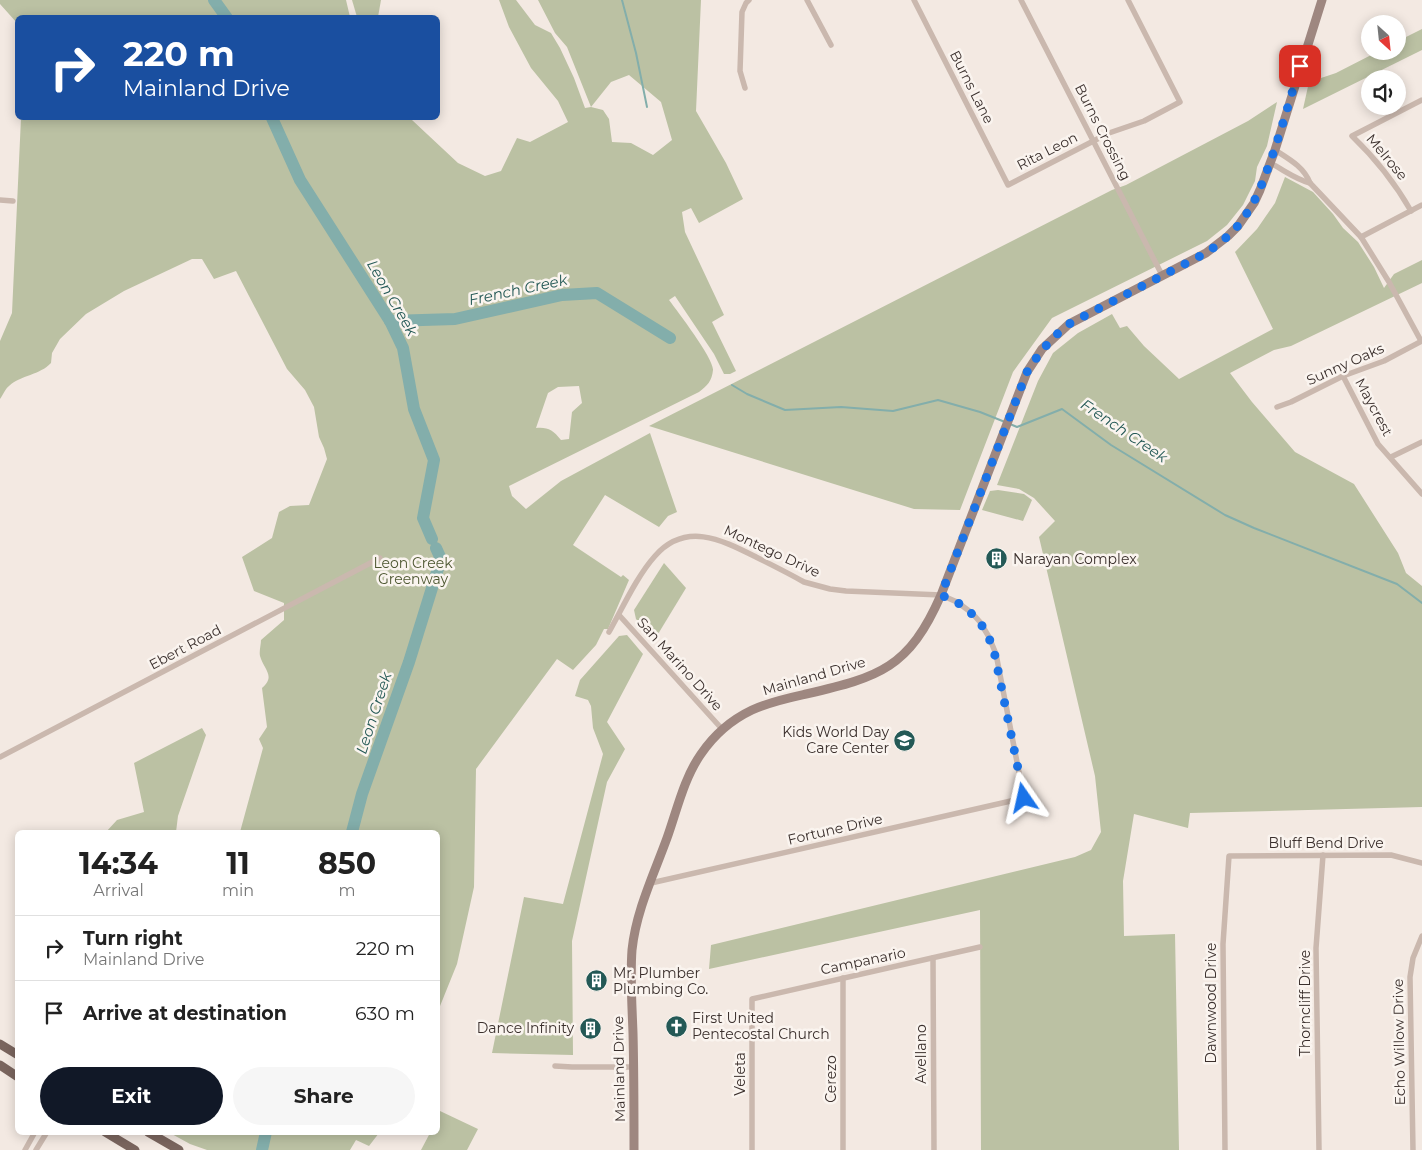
<!DOCTYPE html>
<html lang="en">
<head>
<meta charset="utf-8">
<style>
  body { margin:0; font-family:Montserrat,sans-serif; background:#f6f6f6; color:#222; height:100vh; display:flex; flex-direction:column; font-size:19px; white-space:nowrap }
  * { box-sizing:border-box; margin:0 }
  p { font-size:16px; color:#767676 }
  .icon { flex:none; width:28px; height:28px; fill:none; stroke:currentColor; stroke-width:2; stroke-linecap:round; stroke-linejoin:round }
  .map { position:relative; flex:1; overflow:hidden }
  .sheet { position:absolute; left:15px; top:830px; width:425px; height:305px; display:flex; flex-direction:column; background:#fff; border-radius:8px; box-shadow:0 2px 12px #0003 }
  .sheet>* { flex:none }
  .guide { position:absolute; left:15px; top:15px; width:425px; height:105px; border-radius:8px; box-shadow:0 2px 12px #0003; background:#1a4fa0; color:#fff; overflow:hidden }
  .needle { width:32px; rotate:153deg }
  .fabs { position:absolute; left:1361px; top:15px; display:grid; gap:10px }
  .fabs a { display:grid; place-items:center; width:45px; height:45px; border-radius:50%; background:#fff; box-shadow:0 2px 12px #0003; font-size:25px }
  .pin { position:absolute; display:grid; place-items:center; width:42px; height:42px; color:#fff; margin:-21px; border-radius:10px; box-shadow:0 2px 8px #0006 }
  .me { position:absolute; width:55px; margin:-28px; rotate:349deg; stroke-linejoin:round; filter:drop-shadow(0 0 4px #0008) }
  .turn { display:flex; align-items:center; gap:18px; height:105px; padding:0 25px; font-size:22px }
  .turn .icon { width:65px; height:65px; stroke-width:2.5 }
  .turn b { display:block; font-size:35px; line-height:42px }
  .eta { display:flex; justify-content:space-evenly; align-items:center; height:85px; text-align:center }
  .eta b { font-size:30px; font-weight:700; line-height:35px }
  .button { display:flex; gap:10px; margin-top:auto; padding:10px 25px }
  .button a { flex:1; height:58px; border-radius:30px; background:#111827; color:#fff; font-size:20px; font-weight:700; line-height:58px; text-align:center }
  .button a+a { background:#f6f6f6; color:#222 }
  ul { padding:0; list-style:none }
  li { display:flex; align-items:center; gap:15px; height:65px; padding:0 25px; border-top:1px solid #e0e0e0 }
  li div { flex:1 }
  li b { display:block; font-size:19px }
  li em { font-style:normal }
  .map>svg:first-child { display:block }
  .green { fill:#bbc1a3; fill-rule:evenodd }
  .lines { fill:none; stroke-linecap:round; stroke-linejoin:round }
  .stream { stroke:#83aeab; stroke-width:2 }
  .river { stroke:#83aeab; stroke-width:12 }
  .minor { stroke:#cab8ae; stroke-width:5.5 }
  .secondary { stroke:#9e8780; stroke-width:9 }
  .primary { stroke:#7a655e; stroke-width:9 }
  .route { stroke:#1a73e8; stroke-width:9; stroke-dasharray:0 16.2 }
  .labels { text-anchor:middle; stroke-width:5; stroke-linejoin:round; paint-order:stroke }
  .street-label { font-size:14px; fill:#3a2f2c; stroke:#faf4ef }
  .poi-label { font-size:14px; fill:#3a2f2c; stroke:#faf4ef; text-anchor:start }
  .park-label { font-size:14px; fill:#4d5731; stroke:#faf4ef }
  .water-label { font-size:15px; font-style:italic; fill:#245956; stroke:#faf4ef }
</style>
</head>
<body>
<div class="map">
<svg width="1422" height="1150" viewBox="0 0 1422 1150">
  <rect width="100%" height="100%" fill="#f3e9e2"/>
  <g class="green">
    <path d="M0 0H346L350 17 18 18 17 23 0 4Z"/>
    <path d="M352 0H381L378 17H357Z"/>
    <path d="M499 0H516L535 25 551 33 560 48 574 78 585 108 591 107 567 47 555 33 538 0H701L696 111 726 163 743 199 699 223 691 208 682 212 685 232 724 315 712 322 736 371 730 374H724L714 354 675 296 669 300C678 312 714 359 713 370 712 381 707 386 699 392L509 486 512 496 526 509 561 481 650 433 677 512 668 516 659 527 605 495 573 545 621 577 623 575 629 580 608 629H604L596 645 573 670 557 659 476 769 474 887 457 964 438 1011V832H240L263 748 259 739 267 727 262 688C276 676 264 670 260 656 259 651 261 645 261 640L284 620V603L254 591 242 557 272 538 279 512 290 506 309 505 327 459 324 448 319 437 314 407 305 390 287 369 236 271 214 279 202 259H192L124 291 86 314 60 339 52 353 51 363C40 375 21 375 9 386 5 389 3 395 0 399V341L12 313 21 118H407L412 120 458 163 485 176 501 171 517 138 530 142 568 122 558 101 531 68 509 27ZM629 75 661 102 672 140 653 155 631 143 612 142 609 119 603 110 591 107 611 82ZM579 386 582 403 572 412 569 439 561 440C553 430 548 427 536 428L548 393 558 387Z"/>
    <path d="M1422 29V50L1303 109 1309 82 1336 73 1379 51H1398V41Z"/>
    <path d="M1277 102 1267 146 1257 167 1255 181 1243 205 1227 225 1207 241 1052 318 1013 372 960 510 914 509 649 426 1112 190 1126 185 1248 121Z"/>
    <path d="M1285 177 1313 192 1333 214 1343 228 1358 242 1374 267 1384 288 1394 274 1422 260V283L1291 346 1274 350 1230 373 1252 402 1295 452 1354 484 1398 553 1406 573 1422 586V807L1190 813 1188 828 1134 814 1123 881 1124 936 1175 934 1179 1150H981L980 910 709 969 711 945 1075 857 1091 850 1101 832 1095 776 1039 537 1055 521 1034 498 1019 489 997 485 1038 381 1053 353 1078 333 1112 314 1120 328 1127 326 1144 346 1179 379 1273 329 1235 252 1257 229 1275 203Z"/>
    <path d="M998 490 1024 494 1032 500 1023 521 982 510 990 491Z"/>
    <path d="M664 563 686 588 655 639 636 619 634 610Z"/>
    <path d="M627 635 643 654 607 722 625 749 607 782 572 941 573 1055 492 1053 524 897 563 904 603 754 593 728 591 706 588 700 575 696 580 680 619 636Z"/>
    <path d="M202 728 206 735 178 816 176 832H106L117 820 144 812 134 763Z"/>
    <path d="M440 1111 478 1129 467 1150H421L430 1133 438 1132V1117Z"/>
    <path d="M170 1133H379L369 1146 356 1140 350 1150H207L190 1144Z"/>
  </g>
  <g class="lines">
    <g class="stream">
      <path d="M622 0 636 53 647 107"/>
      <path d="M732 385 747 394 785 410 841 407 893 411 938 400 980 412 1005 422"/>
      <path d="M1010 424 1017 427 1062 409 1111 445 1225 515 1254 528 1397 584 1422 603"/>
    </g>
    <g class="river">
      <path d="M214 0 227 18"/>
      <path d="M272 118 300 180 390 321 403 348 414 409 434 460 423 518 432 539"/>
      <path d="M390 321 455 319 562 295 597 293 670 338"/>
      <path d="M352 832 362 794 409 662 441 559 436 548"/>
      <path d="M262 1150 266 1132"/>
    </g>
    <g class="minor">
      <path d="M807 0 831 45"/>
      <path d="M914 0 1008 185 1109 133 1144 121 1180 102 1128 0"/>
      <path d="M1021 0 1162 275"/>
      <path d="M745 88 740 71 742 12 746 3 749 0"/>
      <path d="M1275 150C1289 159 1304 167 1310 183L1361 237 1389 282 1421 341"/>
      <path d="M1270 163C1284 170 1295 179 1310 183"/>
      <path d="M0 200 13 201"/>
      <path d="M1411 211C1395 183 1375 158 1352 136L1422 100"/>
      <path d="M1361 237 1422 205"/>
      <path d="M1343 376 1378 444 1422 494"/>
      <path d="M1277 407 1291 402 1343 376 1384 361 1422 341"/>
      <path d="M1391 457 1422 442"/>
      <path d="M619 615 722 729"/>
      <path d="M609 632C622 609 637 576 655 556 686 521 722 540 756 557 772 565 788 573 804 582L830 589 846 591 941 595 957 602 972 613 980 622 989 637 996 654 1024 798 651 883"/>
      <path d="M0 757 380 558"/>
      <path d="M933 958 934 1150"/>
      <path d="M843 978V1150"/>
      <path d="M555 1066 572 1067H633"/>
      <path d="M25 1150 35 1132"/>
      <path d="M36 1150 47 1132"/>
      <path d="M752 1150V999L980 947"/>
      <path d="M1225 1150 1223 944 1229 856 1391 855 1422 863"/>
      <path d="M1319 1150 1316 948 1323 855"/>
      <path d="M1413 1150 1410 977 1413 958 1422 936"/>
    </g>
    <path class="secondary" d="M634 1150C634 1111 634 1072 633 1033 632 1005 630 977 632 950 636 911 654 874 667 838 677 810 684 778 701 754 714 735 731 720 752 710 769 702 788 698 806 694 880 677 909 668 941 595L1027 372 1042 349 1069 324 1206 253 1228 236 1238 226 1254 203 1260 190 1275 150 1322 0"/>
    <g class="primary">
      <path d="M0 1044 18 1055"/>
      <path d="M0 1065 18 1077"/>
      <path d="M105 1132 135 1150"/>
      <path d="M148 1132 179 1150"/>
    </g>
  </g>
  <g class="lines">
    <path class="route" d="M1024 798 993 646 980 622 972 614 957 602 941 595 1027 372C1039 353 1051 338 1069 324L1206 253C1222 242 1237 230 1247 213 1257 198 1263 182 1269 165 1281 132 1290 99 1300 66"/>
  </g>
  <defs>
    <symbol id="building-disc" viewBox="-11 -11 22 22"><circle r="9.5" fill="#245956" stroke="#faf4ef"/><path d="M-4-6H4V6H1V3H-1V6H-4ZM-2.5-4.3h1.7v1.8h-1.7ZM.8-4.3h1.7v1.8H.8ZM-2.5-1h1.7V.8h-1.7ZM.8-1h1.7V.8H.8Z" fill="#fff"/></symbol>
    <symbol id="school-disc" viewBox="-11 -11 22 22"><circle r="9.5" fill="#245956" stroke="#faf4ef"/><path d="M0-5L7-2L0 1L-7-2ZM-4 1L0 2.5L4 1V4Q0 6-4 4Z" fill="#fff"/></symbol>
    <symbol id="church-disc" viewBox="-11 -11 22 22"><circle r="9.5" fill="#245956" stroke="#faf4ef"/><path d="M-1.2-6h2.4v3.5h3.3v2.4h-3.3V6h-2.4V-.1h-3.3v-2.4h3.3Z" fill="#fff"/></symbol>
  </defs>
  <g fill-rule="evenodd">
    <use href="#building-disc" x="984" y="546" width="25" height="25"/>
    <use href="#school-disc" x="892" y="728" width="25" height="25"/>
    <use href="#building-disc" x="584" y="968" width="25" height="25"/>
    <use href="#church-disc" x="664" y="1014" width="25" height="25"/>
    <use href="#building-disc" x="578" y="1016" width="25" height="25"/>
  </g>
  <g class="labels">
    <g class="street-label">
      <text transform="translate(972 87) rotate(63)" y="5">Burns Lane</text>
      <text transform="translate(1103 132) rotate(63)" y="5">Burns Crossing</text>
      <text transform="translate(1047 151) rotate(-27)" y="5">Rita Leon</text>
      <text transform="translate(1387 157) rotate(50)" y="5">Melrose</text>
      <text transform="translate(1345 364) rotate(-24)" y="5">Sunny Oaks</text>
      <text transform="translate(1374 407) rotate(62)" y="5">Maycrest</text>
      <text transform="translate(772 551) rotate(25)" y="5">Montego Drive</text>
      <text transform="translate(185 647) rotate(-28)" y="5">Ebert Road</text>
      <text transform="translate(680 664) rotate(48)" y="5">San Marino Drive</text>
      <text transform="translate(814 676) rotate(-16)" y="5">Mainland Drive</text>
      <text transform="translate(835 829) rotate(-13)" y="5">Fortune Drive</text>
      <text x="1326" y="848">Bluff Bend Drive</text>
      <text transform="translate(863 961) rotate(-12)" y="5">Campanario</text>
      <text transform="translate(1211 1003) rotate(-90)" y="5">Dawnwood Drive</text>
      <text transform="translate(1305 1003) rotate(-90)" y="5">Thorncliff Drive</text>
      <text transform="translate(1399 1042) rotate(-91)" y="5">Echo Willow Drive</text>
      <text transform="translate(921 1054) rotate(-90)" y="5">Avellano</text>
      <text transform="translate(619 1069) rotate(-91)" y="5">Mainland Drive</text>
      <text transform="translate(740 1074) rotate(-90)" y="5">Veleta</text>
      <text transform="translate(831 1079) rotate(-90)" y="5">Cerezo</text>
    </g>
    <g class="poi-label">
      <text x="1013" y="564">Narayan Complex</text>
      <text x="889" y="737" text-anchor="end">Kids World Day<tspan x="889" dy="16">Care Center</tspan></text>
      <text x="613" y="978">Mr. Plumber<tspan x="613" dy="16">Plumbing Co.</tspan></text>
      <text x="692" y="1023">First United<tspan x="692" dy="16">Pentecostal Church</tspan></text>
      <text x="574" y="1033" text-anchor="end">Dance Infinity</text>
    </g>
    <g class="park-label">
      <text x="413" y="568">Leon Creek<tspan x="413" dy="16">Greenway</tspan></text>
    </g>
    <g class="water-label">
      <text transform="translate(518 290) rotate(-12)" y="5">French Creek</text>
      <text transform="translate(392 298) rotate(60)" y="5">Leon Creek</text>
      <text transform="translate(1124 431) rotate(34)" y="5">French Creek</text>
      <text transform="translate(374 713) rotate(-72)" y="5">Leon Creek</text>
    </g>
  </g>
</svg>
<div class="fabs">
<a><svg class="needle" viewBox="-14 -14 28 28"><path d="M0-13l5 13h-10z" fill="#e53935"/><path d="M0 13l5-13h-10z" fill="#767676"/></svg></a>
<a><svg class="icon" aria-label="sound" viewBox="0 0 24 24"><path d="M4 9h4l5-4v14l-5-4H4zM17 9q2 3 0 6"/></svg></a>
</div>
<div class="pin" style="left:1300px;top:66px;background:#d93025"><svg class="icon" aria-label="arrive" viewBox="0 0 24 24"><path d="M6 21V4h12l-3 4 3 4H6"/></svg></div>
<svg class="me" style="left:1024px;top:798px" viewBox="-20 -20 40 40"><path d="M0-17L14 15 0 8-14 15z" fill="#1a73e8" stroke="#fff" stroke-width="4"/></svg>
<div class="guide">
<div class="turn"><svg class="icon" aria-label="right" viewBox="0 0 24 24"><path d="M7 20v-9h11M14 6l5 5-5 5"/></svg><div><b>220 m</b>Mainland Drive</div></div>
</div>
<section class="sheet">
<div class="eta">
<div><b>14:34</b><p>Arrival</p></div>
<div><b>11</b><p>min</p></div>
<div><b>850</b><p>m</p></div>
</div>
<ul>
<li><svg class="icon" aria-label="right" viewBox="0 0 24 24"><path d="M7 20v-9h11M14 6l5 5-5 5"/></svg><div><b>Turn right</b><p>Mainland Drive</p></div><em>220 m</em></li>
<li><svg class="icon" aria-label="arrive" viewBox="0 0 24 24"><path d="M6 21V4h12l-3 4 3 4H6"/></svg><div><b>Arrive at destination</b></div><em>630 m</em></li>
</ul>
<div class="button"><a>Exit</a><a>Share</a></div>
</section>
</div>
</body>
</html>
